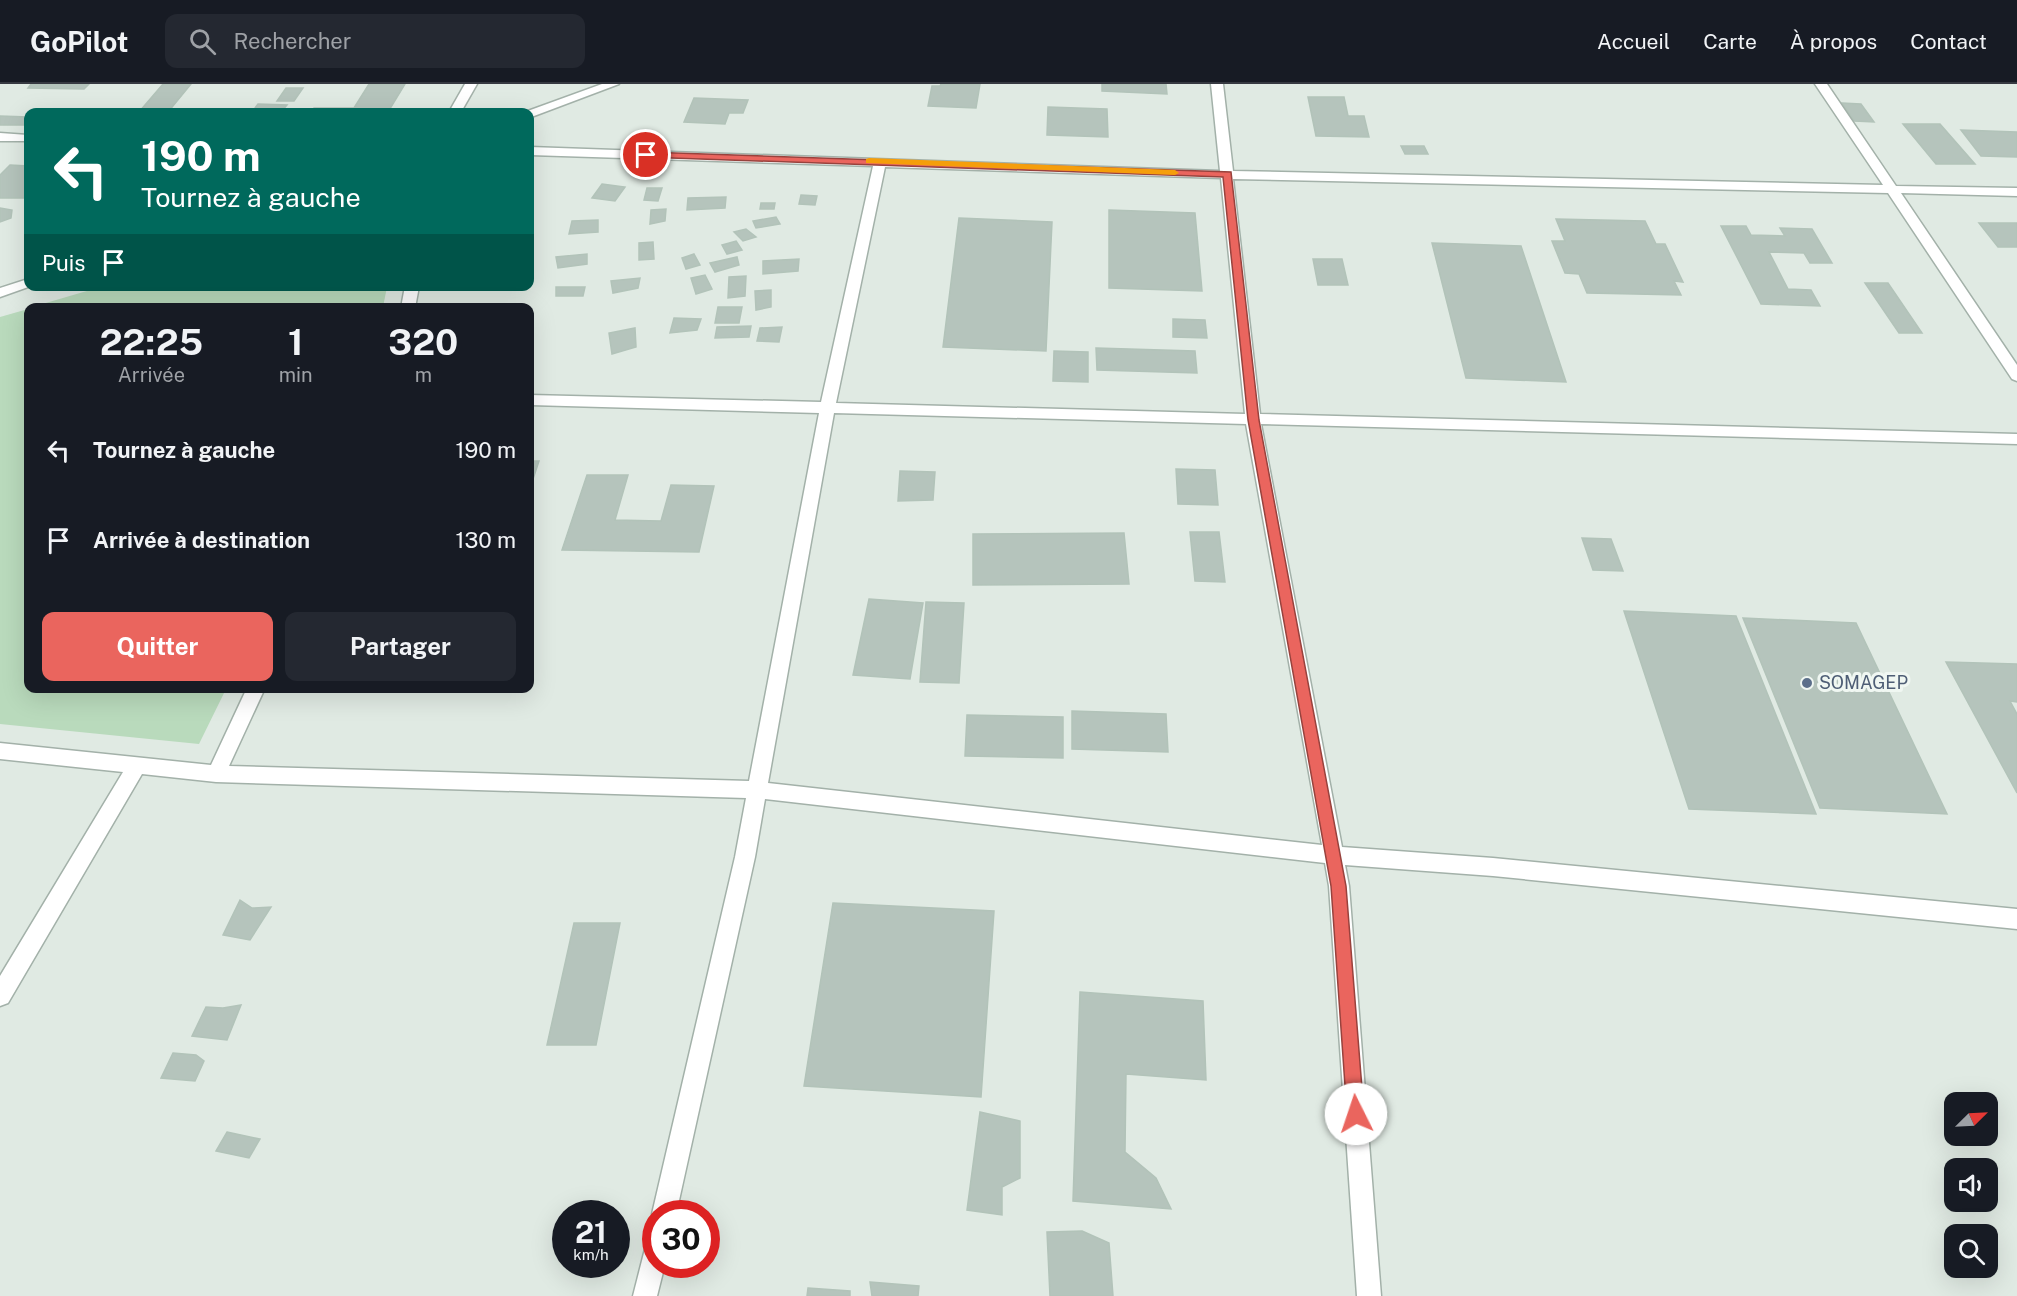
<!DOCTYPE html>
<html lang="fr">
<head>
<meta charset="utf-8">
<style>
  body { margin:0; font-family:"Public Sans",sans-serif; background:#242831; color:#f1f3f6; height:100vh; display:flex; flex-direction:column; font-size:22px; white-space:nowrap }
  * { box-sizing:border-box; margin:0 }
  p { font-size:20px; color:#9ea1a6 }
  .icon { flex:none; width:33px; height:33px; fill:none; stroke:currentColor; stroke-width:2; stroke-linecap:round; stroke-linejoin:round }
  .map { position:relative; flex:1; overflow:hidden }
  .panel { position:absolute; left:24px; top:219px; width:510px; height:390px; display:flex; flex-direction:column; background:#171b24; border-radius:12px; box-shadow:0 6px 24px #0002 }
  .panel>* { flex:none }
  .banner { position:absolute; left:24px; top:24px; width:510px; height:183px; border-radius:12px; box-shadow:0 6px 24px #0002; background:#00695c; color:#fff; overflow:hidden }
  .needle { width:39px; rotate:66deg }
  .tools { position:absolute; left:1944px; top:1008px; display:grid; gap:12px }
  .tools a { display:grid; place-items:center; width:54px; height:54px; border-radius:12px; background:#171b24; box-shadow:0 6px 24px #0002; font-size:30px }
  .speed { position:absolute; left:552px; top:1116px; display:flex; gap:12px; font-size:30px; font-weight:700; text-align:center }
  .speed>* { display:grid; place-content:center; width:78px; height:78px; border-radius:50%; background:#171b24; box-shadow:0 6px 24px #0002; line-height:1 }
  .speed small { font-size:15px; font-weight:400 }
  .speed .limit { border:9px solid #d22; background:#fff; color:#111 }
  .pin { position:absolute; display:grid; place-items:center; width:51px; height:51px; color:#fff; margin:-26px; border:3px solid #fff; border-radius:50%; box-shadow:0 2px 6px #0007 }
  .me { position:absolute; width:66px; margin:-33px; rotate:356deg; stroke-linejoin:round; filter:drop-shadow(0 0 4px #0008) }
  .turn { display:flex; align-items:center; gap:21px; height:126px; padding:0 18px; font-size:27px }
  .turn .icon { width:78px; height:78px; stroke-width:2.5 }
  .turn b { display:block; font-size:42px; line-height:51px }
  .then { display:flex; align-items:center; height:57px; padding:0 18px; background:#0003; gap:12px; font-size:22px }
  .eta { display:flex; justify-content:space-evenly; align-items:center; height:102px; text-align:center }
  .eta b { font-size:36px; font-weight:700; line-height:42px }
  .cta { display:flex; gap:12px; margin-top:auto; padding:12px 18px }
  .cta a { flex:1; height:69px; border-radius:12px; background:#ea655e; color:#fff; font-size:24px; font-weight:700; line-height:69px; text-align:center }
  .cta a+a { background:#242831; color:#f1f3f6 }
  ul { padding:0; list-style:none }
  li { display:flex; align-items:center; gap:18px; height:90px; padding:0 18px }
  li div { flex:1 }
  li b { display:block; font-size:22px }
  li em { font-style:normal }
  header { display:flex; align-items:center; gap:36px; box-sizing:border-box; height:84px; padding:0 30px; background:#171b24; border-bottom:2px solid #363941 }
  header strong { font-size:28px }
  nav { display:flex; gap:33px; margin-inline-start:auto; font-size:21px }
  .search { width:420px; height:54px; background:#242831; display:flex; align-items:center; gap:15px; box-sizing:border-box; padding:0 21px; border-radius:12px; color:#9ea1a6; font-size:22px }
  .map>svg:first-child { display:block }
  .green { fill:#b9dabc }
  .building { fill:#b5c4bc; stroke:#b2c3b9; stroke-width:1.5 }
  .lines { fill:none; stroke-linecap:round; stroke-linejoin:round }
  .minor-casing { stroke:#a3b1a9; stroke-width:3 }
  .minor { fill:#fff; fill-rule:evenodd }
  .route { fill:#ea655e; stroke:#98423d; stroke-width:1.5 }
  .slow { fill:#f59e0b }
  .service-dot { fill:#5c6f8a; stroke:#f0f7f2; stroke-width:2 }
  .labels { text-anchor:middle; stroke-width:6; stroke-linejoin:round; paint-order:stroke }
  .service-label { font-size:18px; fill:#4e5e75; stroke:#f0f7f2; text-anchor:start }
</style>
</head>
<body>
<header>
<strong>GoPilot</strong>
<div class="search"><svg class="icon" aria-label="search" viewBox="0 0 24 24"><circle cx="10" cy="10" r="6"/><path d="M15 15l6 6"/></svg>Rechercher</div>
<nav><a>Accueil</a><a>Carte</a><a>À propos</a><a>Contact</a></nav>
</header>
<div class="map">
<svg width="2017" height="1212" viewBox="0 0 2017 1212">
  <rect width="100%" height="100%" fill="#e0eae3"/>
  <g class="green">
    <path d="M104 202H387V203L383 223H32Z"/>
    <path d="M28 225V604L226 605 199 660 0 640V233Z"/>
  </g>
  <g class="building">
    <path d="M31 0H89L84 5 28 4Z"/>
    <path d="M163 0H191L168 28H139Z"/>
    <path d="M369 0H405L388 28H311L314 24H354Z"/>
    <path d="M941 0H980L976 24 928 22 932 2H940Z"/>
    <path d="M1102 0H1166L1167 10 1102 7Z"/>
    <path d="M286 4H303L294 17H277Z"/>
    <path d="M1308 13H1344L1348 32H1364L1369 53 1316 52Z"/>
    <path d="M694 14 748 16 743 29H729L725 40 684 38Z"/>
    <path d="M1842 19 1861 20 1874 38 1854 37Z"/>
    <path d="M258 20 287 21 281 28H252Z"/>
    <path d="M1048 23 1107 25 1108 53 1047 51Z"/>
    <path d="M0 32 28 33V41H0Z"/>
    <path d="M1903 40H1940L1975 80H1936Z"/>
    <path d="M1961 46 2017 48V73L1981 72Z"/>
    <path d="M1401 62H1424L1428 70H1405Z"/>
    <path d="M10 81 28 82V114H0V91Z"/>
    <path d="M602 100 625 103 615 117 592 114Z"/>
    <path d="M647 104H662L658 117 644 116Z"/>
    <path d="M801 111 817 112 815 121 799 120Z"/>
    <path d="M726 113 725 124 687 126 688 114Z"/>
    <path d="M761 119H775L774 125H760Z"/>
    <path d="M0 124 12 126 11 134 0 138Z"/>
    <path d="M666 125 665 137 650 140 651 126Z"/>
    <path d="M1109 126 1195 129 1202 207 1109 204Z"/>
    <path d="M776 133 780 140 756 144 753 137Z"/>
    <path d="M959 134 1052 138 1046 267 943 263Z"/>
    <path d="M1556 135 1645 137 1656 160H1665L1683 198 1674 197 1681 211 1587 209 1579 190 1565 189 1552 157H1565Z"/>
    <path d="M598 136V148L569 150 572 137Z"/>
    <path d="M1979 139H2017V163H1998Z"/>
    <path d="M1721 142H1746L1751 151 1785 152 1780 144 1812 145 1832 179H1810L1804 169 1769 168 1788 205 1811 206 1820 222 1761 220Z"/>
    <path d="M746 145 756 153 743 157 734 148Z"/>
    <path d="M736 157 742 166 727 170 722 161Z"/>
    <path d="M653 158 654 175 639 176V159Z"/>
    <path d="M1432 159 1521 162 1566 298 1466 294Z"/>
    <path d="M587 170V180L558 184 556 173Z"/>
    <path d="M694 170 700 181 686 185 682 174Z"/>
    <path d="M737 173 739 181 715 188 710 179Z"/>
    <path d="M799 175 798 187 763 190V177Z"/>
    <path d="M1313 175H1342L1348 201H1318Z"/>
    <path d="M705 191 712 205 696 210 691 194Z"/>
    <path d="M746 192 745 212 728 214 729 193Z"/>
    <path d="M640 194 638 204 613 209 611 197Z"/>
    <path d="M1865 199H1888L1922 249H1899Z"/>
    <path d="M556 203H585L583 212H556Z"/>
    <path d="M771 206V223L756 226 755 207Z"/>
    <path d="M718 223H742L739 239H715Z"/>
    <path d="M674 234 701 235 697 246 670 249Z"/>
    <path d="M1173 235 1205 236 1207 254 1173 253Z"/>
    <path d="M751 242 749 253 715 254 717 243Z"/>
    <path d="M782 243 779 258 757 257 760 244Z"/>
    <path d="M635 244 636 263 612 270 609 249Z"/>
    <path d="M1096 264 1195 267 1197 289 1097 286Z"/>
    <path d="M1054 267 1088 268V298L1053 297Z"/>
    <path d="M530 377H539L530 404Z"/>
    <path d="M1176 385 1215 386 1218 421 1178 420Z"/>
    <path d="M900 387 935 388 933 416 898 417Z"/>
    <path d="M587 391H628L615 436 661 437 671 401 714 402 699 468 562 466Z"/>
    <path d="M1190 448H1219L1225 498 1195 497Z"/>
    <path d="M1124 449 1129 500 973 501V450Z"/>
    <path d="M1582 454 1611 455 1623 487 1593 486Z"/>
    <path d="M869 515 923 519 910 595 853 591Z"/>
    <path d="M926 518 964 519 959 599 920 598Z"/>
    <path d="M1624 527 1736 532 1816 730 1689 725Z"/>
    <path d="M1743 534 1856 539 1947 730 1820 724Z"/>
    <path d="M1946 578 2017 580V618L2010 617 2017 630V709Z"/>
    <path d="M1072 627 1166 630 1168 668 1072 665Z"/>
    <path d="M967 631 1063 633V674L965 672Z"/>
    <path d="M240 816 252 824 271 823 250 856 223 851Z"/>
    <path d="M833 819 994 827 981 1013 804 1002Z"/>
    <path d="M574 839H620L596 961H547Z"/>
    <path d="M1080 908 1203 917 1206 996 1126 990 1125 1068 1156 1094 1171 1125 1073 1117Z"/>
    <path d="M241 921 227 956 192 952 206 923 223 924Z"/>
    <path d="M173 969 196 971 204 977 195 997 161 994Z"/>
    <path d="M980 1028 1020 1037V1094L1002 1103V1131L967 1126Z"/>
    <path d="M227 1048 260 1055 249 1074 216 1067Z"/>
    <path d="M1082 1147 1109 1159 1113 1212H1050L1047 1148Z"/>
    <path d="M870 1198 919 1202 918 1212H872Z"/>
    <path d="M808 1204 850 1207V1212H807Z"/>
  </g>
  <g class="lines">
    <defs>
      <g id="minor">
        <path d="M465 0H477L461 28H449Z"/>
        <path d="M602 0H619L534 32 530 33V28H525Z"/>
        <path d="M1211 0H1223L1233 87 1883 101 1815 0H1827L1896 102 2017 104V112L1901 109 2017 281V297L2012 295 1888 109 1233 95 1260 330 2017 350V360L1261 340 1342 763 1493 774 2017 825V845L1493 792 1345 781 1349 802 1381 1212H1357L1329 802 1325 779 765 715 755 773 676 1130H656V1138L652 1130 735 773 746 714 216 698 142 690 8 919 0 922V892L123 688 0 675V659L211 681 247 604H265L229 682 749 697 819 329 530 321V311L821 318 873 82 530 71V63L1220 87ZM885 83 1221 94 1245 330 836 319ZM834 329 1246 340 1322 761 768 699Z"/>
        <path d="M0 49 28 51V57H0Z"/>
        <path d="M28 195V202H31L0 213V204Z"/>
        <path d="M405 202H419L415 224H401Z"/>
        <path d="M656 1154V1180H665L657 1212H633L647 1157Z"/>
      </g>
    </defs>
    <use href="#minor" class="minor-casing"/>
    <use href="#minor" class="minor"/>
  </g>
  <path class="route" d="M646 68 1231 88 1259 336 1346 802 1364 1030 1362 1036 1356 1038 1349 1036 1347 1030 1331 802 1248 336 1223 93 643 73 642 71Z"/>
  <path class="slow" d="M869 74 1175 86 1179 89 1175 91 866 79V75Z"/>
  <circle class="service-dot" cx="1807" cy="599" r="6"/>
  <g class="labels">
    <g class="service-label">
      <text x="1819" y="605">SOMAGEP</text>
    </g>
  </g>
</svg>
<div class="tools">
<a><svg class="needle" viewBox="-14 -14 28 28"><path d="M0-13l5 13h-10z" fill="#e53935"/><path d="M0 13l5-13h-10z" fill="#9ea1a6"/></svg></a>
<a><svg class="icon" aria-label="sound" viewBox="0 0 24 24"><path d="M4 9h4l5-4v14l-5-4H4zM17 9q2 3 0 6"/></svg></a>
<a><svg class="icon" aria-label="search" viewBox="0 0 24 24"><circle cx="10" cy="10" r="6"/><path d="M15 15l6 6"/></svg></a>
</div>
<div class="speed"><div>21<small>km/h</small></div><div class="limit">30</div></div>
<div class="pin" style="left:646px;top:71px;background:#d93025"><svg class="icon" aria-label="arrive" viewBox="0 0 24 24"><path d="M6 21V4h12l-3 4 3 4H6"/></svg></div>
<svg class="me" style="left:1356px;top:1030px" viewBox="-20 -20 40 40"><circle r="19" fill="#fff"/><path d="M0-13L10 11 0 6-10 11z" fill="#ea655e"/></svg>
<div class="banner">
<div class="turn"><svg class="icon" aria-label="left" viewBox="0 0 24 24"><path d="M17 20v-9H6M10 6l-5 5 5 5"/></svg><div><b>190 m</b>Tournez à gauche</div></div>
<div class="then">Puis<svg class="icon" aria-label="arrive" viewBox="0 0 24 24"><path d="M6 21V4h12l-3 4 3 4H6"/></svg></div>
</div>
<section class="panel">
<div class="eta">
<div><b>22:25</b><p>Arrivée</p></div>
<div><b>1</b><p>min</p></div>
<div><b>320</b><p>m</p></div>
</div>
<ul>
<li><svg class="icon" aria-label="left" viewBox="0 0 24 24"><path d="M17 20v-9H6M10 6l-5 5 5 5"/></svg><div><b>Tournez à gauche</b></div><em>190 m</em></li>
<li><svg class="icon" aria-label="arrive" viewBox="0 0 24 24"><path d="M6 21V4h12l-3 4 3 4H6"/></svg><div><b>Arrivée à destination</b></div><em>130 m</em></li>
</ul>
<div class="cta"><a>Quitter</a><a>Partager</a></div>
</section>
</div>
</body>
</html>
